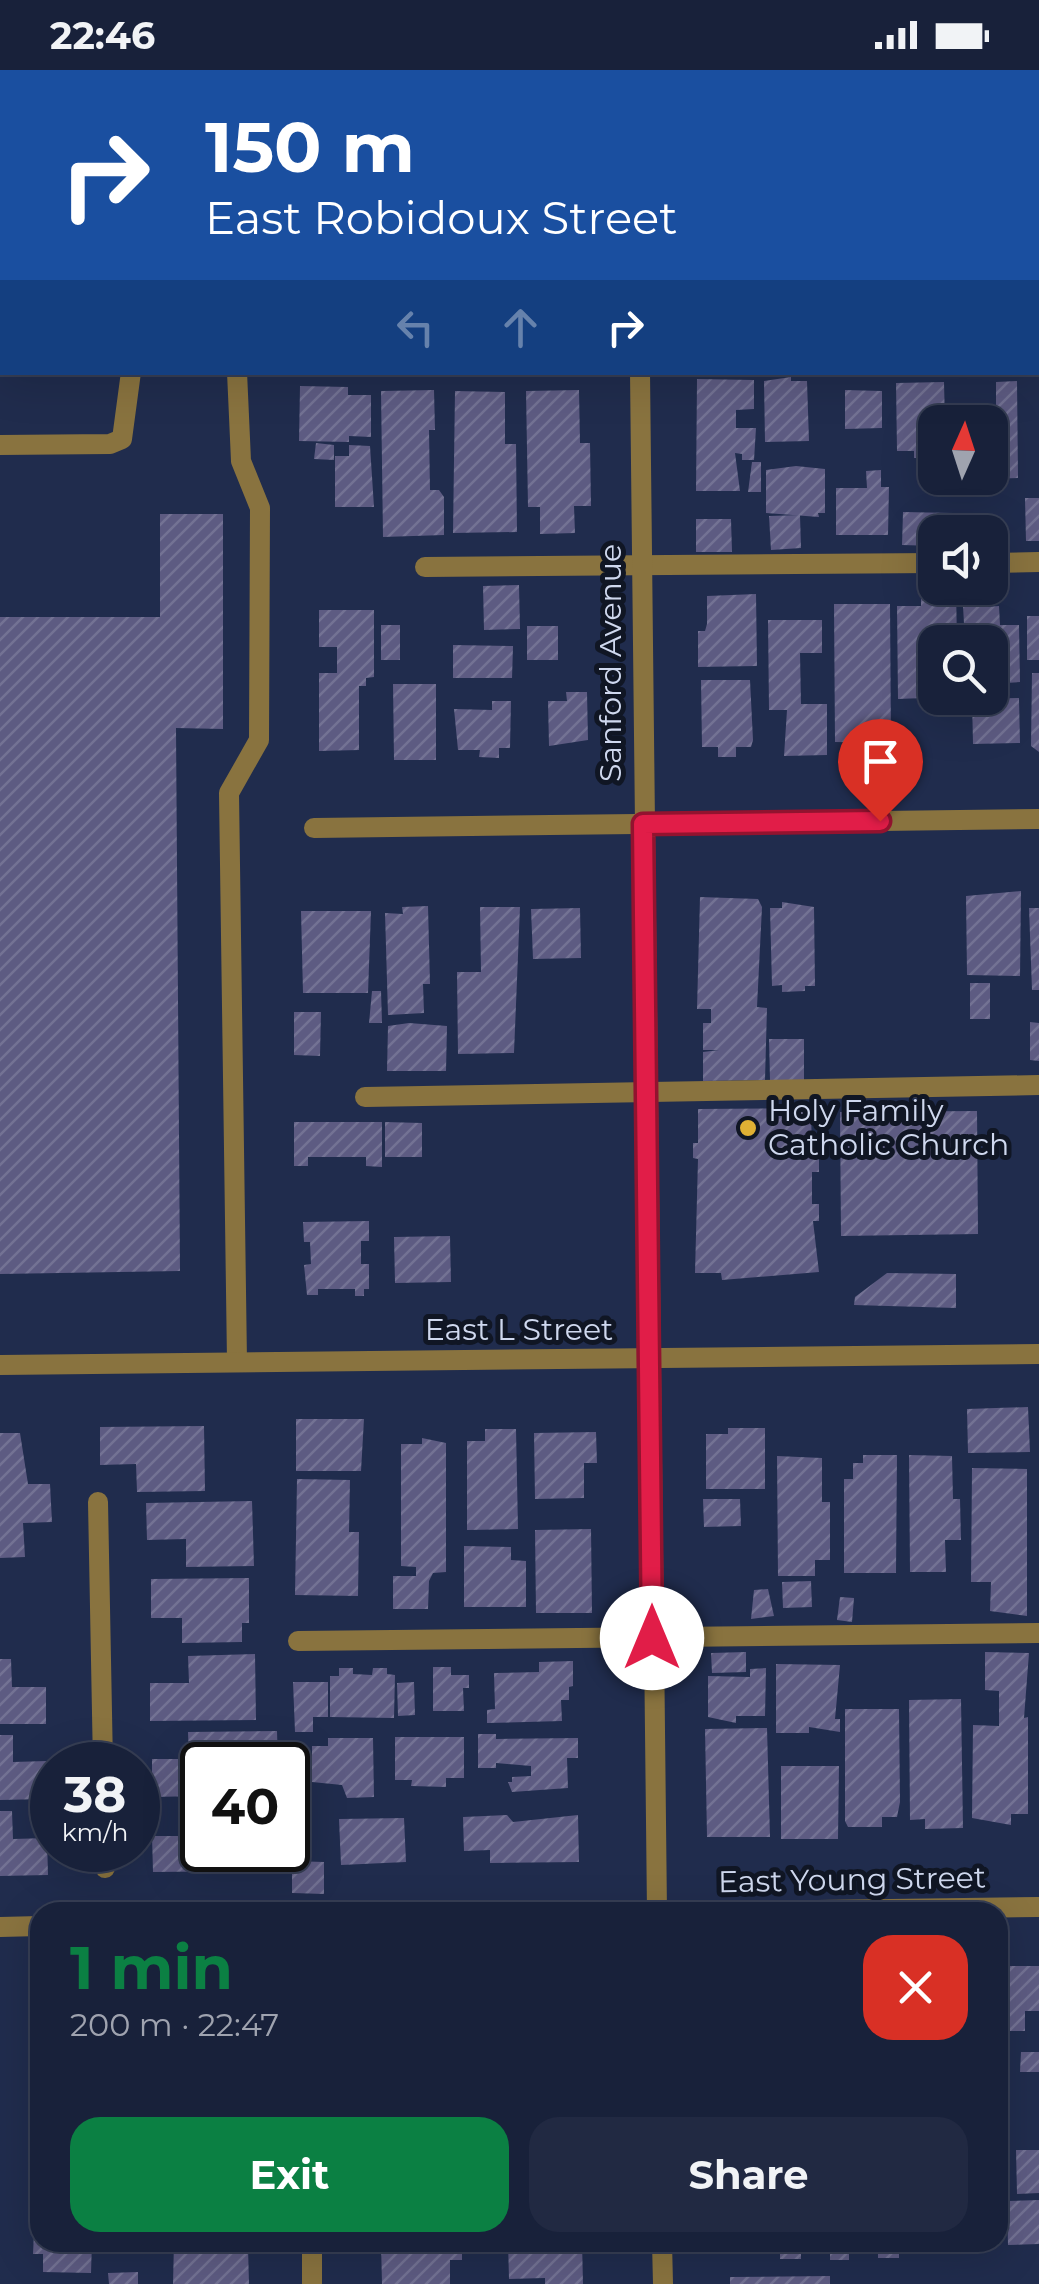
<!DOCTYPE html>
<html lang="en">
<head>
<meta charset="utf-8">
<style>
  body { margin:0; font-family:Montserrat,sans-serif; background:#212942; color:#f1f3f6; height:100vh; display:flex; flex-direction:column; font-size:38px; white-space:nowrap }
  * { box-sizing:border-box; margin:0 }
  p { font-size:32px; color:#9fa3af }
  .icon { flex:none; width:55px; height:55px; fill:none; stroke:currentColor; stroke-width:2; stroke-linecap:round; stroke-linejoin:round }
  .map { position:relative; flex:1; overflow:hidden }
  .side { position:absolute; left:30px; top:1832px; width:978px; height:350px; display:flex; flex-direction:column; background:#18213a; border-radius:30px; box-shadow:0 10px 40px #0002,0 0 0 2px #363e54 }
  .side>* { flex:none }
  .guide { position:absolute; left:0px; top:0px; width:1040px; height:305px; box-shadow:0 10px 40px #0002,0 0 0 2px #363e54; background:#1a4fa0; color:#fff; overflow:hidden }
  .needle { width:65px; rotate:3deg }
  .buttons { position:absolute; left:918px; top:335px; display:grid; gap:20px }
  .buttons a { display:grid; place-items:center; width:90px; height:90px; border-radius:20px; background:#18213a; box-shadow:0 10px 40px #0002,0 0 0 2px #363e54; font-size:50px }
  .speed { position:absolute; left:30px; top:1672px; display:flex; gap:20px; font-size:50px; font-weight:700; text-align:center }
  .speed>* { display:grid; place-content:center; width:130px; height:130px; border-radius:50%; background:#18213a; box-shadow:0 10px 40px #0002,0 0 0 2px #363e54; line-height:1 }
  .speed small { font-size:25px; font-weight:400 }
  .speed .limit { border:5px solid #111; border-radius:15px; background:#fff; color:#111 }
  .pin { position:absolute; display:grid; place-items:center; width:85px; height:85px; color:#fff; margin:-102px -42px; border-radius:50% 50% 50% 0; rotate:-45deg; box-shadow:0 0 10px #0007 }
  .pin .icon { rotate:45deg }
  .me { position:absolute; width:110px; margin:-55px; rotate:0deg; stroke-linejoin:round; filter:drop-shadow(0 0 8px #0008) }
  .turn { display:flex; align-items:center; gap:35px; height:210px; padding:0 40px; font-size:45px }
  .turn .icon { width:130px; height:130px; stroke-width:2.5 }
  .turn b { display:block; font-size:70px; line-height:85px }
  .lanes { display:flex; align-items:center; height:95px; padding:0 40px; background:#0003; justify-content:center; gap:50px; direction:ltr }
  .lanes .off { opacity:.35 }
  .round { display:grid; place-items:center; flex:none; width:105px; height:105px; border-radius:30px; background:#212942 }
  .overview { display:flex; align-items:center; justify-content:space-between; height:170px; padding:0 40px }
  h1 { font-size:60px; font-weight:700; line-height:75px; color:#0b8043 }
  .button { display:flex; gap:20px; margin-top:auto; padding:20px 40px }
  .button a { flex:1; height:115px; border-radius:30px; background:#0b8043; color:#fff; font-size:40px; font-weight:700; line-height:115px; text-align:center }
  .button a+a { background:#212942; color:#f1f3f6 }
  .status { display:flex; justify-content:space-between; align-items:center; height:70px; padding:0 50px; background:#18213a; direction:ltr }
  .status svg { height:28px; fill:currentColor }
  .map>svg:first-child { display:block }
  .building { fill:url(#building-hatch) }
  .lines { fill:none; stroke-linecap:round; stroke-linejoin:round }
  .service { stroke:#89733f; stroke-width:20 }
  .minor { stroke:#89733f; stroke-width:20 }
  .tertiary { stroke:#89733f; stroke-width:20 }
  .route-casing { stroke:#92132f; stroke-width:25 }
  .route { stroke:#e11d48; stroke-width:18 }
  .poi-dot { fill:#dfb034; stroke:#101624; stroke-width:4 }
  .labels { text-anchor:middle; stroke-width:10; stroke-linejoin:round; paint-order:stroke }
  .street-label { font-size:30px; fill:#cfd8ee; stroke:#101624 }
  .poi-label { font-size:30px; fill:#cfd8ee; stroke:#101624; text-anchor:start }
</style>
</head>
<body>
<div class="status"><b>22:46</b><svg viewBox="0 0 49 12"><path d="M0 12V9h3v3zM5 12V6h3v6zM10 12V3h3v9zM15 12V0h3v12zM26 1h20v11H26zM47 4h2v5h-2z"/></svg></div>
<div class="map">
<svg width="1039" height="2214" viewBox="0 0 1039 2214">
  <defs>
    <pattern id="building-hatch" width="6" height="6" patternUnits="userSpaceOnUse" patternTransform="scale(2.5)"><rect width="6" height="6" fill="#5d5b82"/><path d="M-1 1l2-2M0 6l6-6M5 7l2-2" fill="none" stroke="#737294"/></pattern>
  </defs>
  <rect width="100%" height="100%" fill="#202c4d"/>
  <g class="building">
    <path d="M791 307V311H807L809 371 765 372 764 311Z"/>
    <path d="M697 309 754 310V339L736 340V358H756L754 390H742V384L735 383 740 421H696Z"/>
    <path d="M1017 311 1018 408 990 409V351L996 350V312Z"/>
    <path d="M944 312 945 352H935V388H914V381H897L896 313Z"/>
    <path d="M300 316 348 317V325H371V367L349 366V372L299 371Z"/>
    <path d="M434 320 435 360H429L430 420H439L444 427V465L383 467 381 321Z"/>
    <path d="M579 320 580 373H590L591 436H574L575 463 540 464V437H528L526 321Z"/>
    <path d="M845 320 882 321V358L845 359Z"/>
    <path d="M455 321 505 322V374H516L517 462 453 463Z"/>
    <path d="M316 373 334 375V390L314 389Z"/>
    <path d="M349 375 370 376 374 437H335V386H349Z"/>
    <path d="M752 392H761V422H748Z"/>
    <path d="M796 396 825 399V443H818L819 447 766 443V400Z"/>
    <path d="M881 400V417H889L888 465H836V418H867L866 401Z"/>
    <path d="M1025 428H1039V471H1026Z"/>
    <path d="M903 442 953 443V462H935V476L902 475Z"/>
    <path d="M160 444H223V659L176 658 180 1201 0 1204V547H160Z"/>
    <path d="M800 445 801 478 771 480 769 446Z"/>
    <path d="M696 449H731L732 482H696Z"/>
    <path d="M921 511H935V518H956L957 572H935V616H923V628L898 629 897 536H921Z"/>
    <path d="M519 515 520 559 484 560 483 516Z"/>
    <path d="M962 518H984L987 537 999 536 1000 555H1019L1020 612 990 614V572H965Z"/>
    <path d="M756 524 757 596 698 597V561H705L707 554V526Z"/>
    <path d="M834 534H890L891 673 835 672Z"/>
    <path d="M319 540H374V607L366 608V616H359V680L319 681V603H337V577H319Z"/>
    <rect x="1027" y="546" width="12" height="44"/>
    <path d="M768 550H822V583H800L801 634H827V685L784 686 787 640H769Z"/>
    <rect x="381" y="555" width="19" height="35"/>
    <rect x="527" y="556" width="31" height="34"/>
    <path d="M453 575 513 576 512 608H453Z"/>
    <path d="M1032 603H1039V682L1031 676Z"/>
    <path d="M701 610H750L753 670 751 677H736V687H718V677H702Z"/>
    <path d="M393 614H436V690H394Z"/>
    <path d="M566 622H587L588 670 549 676 548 631H567Z"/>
    <path d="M1019 628 1020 673 973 674 972 629Z"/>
    <path d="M492 631H511L510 678H499V688L479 687 480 680H458L454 639 492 640Z"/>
    <path d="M1021 821 1020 906 967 905 966 826Z"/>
    <path d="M700 827 758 829 762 837 757 937 767 938 765 1010 703 1011V982L719 980H703V953H711V939H697Z"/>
    <path d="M782 832 814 837 815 916H805V921L782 922V915L772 916 770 838H782Z"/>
    <path d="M428 836 430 914H423L424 943 388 945 385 843 403 844 402 837Z"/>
    <path d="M480 837H520L514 983 458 984 457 902H481Z"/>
    <path d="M580 838 581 888 533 889 531 839Z"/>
    <path d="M1029 838H1039V920H1032Z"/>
    <path d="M301 841H371L368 923H303Z"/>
    <rect x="970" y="913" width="20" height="36"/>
    <path d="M372 921H381L382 953H369Z"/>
    <path d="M294 942H321L320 986 294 985Z"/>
    <path d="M1030 952 1039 953V991L1030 990Z"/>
    <path d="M409 953 447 956 446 1001H387L388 956Z"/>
    <path d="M769 969H804V1010H770Z"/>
    <path d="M811 1038 812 1085 819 1084V1102H812V1134H819V1151H813L819 1202 722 1210 721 1203H695L698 1089 693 1088V1073H698V1039Z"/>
    <path d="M977 1041 978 1164 841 1166 840 1042Z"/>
    <path d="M294 1052H382V1097L366 1096V1087H308V1096H294Z"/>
    <path d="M385 1052 422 1053V1087H385Z"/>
    <path d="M369 1151V1171H361V1194H369V1219H364V1226H355V1219H318V1225H307L304 1195 311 1194 310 1172H304L303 1152Z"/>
    <path d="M450 1166 451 1212 395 1213 394 1167Z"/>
    <path d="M887 1203 956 1204V1238L854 1235 855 1227Z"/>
    <path d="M1028 1337 1030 1382 968 1383 967 1339Z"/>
    <path d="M296 1349H364L361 1401H296Z"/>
    <path d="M204 1356 205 1421 137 1422 136 1394 100 1395V1357Z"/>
    <path d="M728 1358H765V1419H706V1364H728Z"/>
    <path d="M485 1359H516L518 1459 467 1460V1371H485Z"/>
    <path d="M596 1362 597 1393H584V1428L535 1429 534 1363Z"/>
    <path d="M0 1363H20L28 1414H50L52 1452 23 1453 25 1487 0 1488Z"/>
    <path d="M422 1368 446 1373V1502L433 1503 429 1511 428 1539H393V1506H416V1497L401 1496V1374H422Z"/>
    <path d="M863 1385H897L896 1503H844V1409H853V1393H863Z"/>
    <path d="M909 1385 952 1386 953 1429H960L961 1470H945L946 1502H910Z"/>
    <path d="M777 1386 822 1388V1432H830V1490H815V1506H778Z"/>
    <path d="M972 1398 1027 1399V1546L990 1541 991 1512H971Z"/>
    <path d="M297 1409 350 1410 349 1462H359L358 1526 295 1525Z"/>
    <path d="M703 1429H740L741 1456 704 1457Z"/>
    <path d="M252 1431 254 1496 186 1497V1469L147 1470 146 1433Z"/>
    <path d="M591 1459 592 1543H536L535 1460Z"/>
    <path d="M464 1476 511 1477V1490L526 1491V1537H464Z"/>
    <path d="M249 1508V1553H242V1572L182 1573V1548H151V1509Z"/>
    <path d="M811 1511 812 1537 783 1538 782 1512Z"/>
    <path d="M768 1519 774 1546 751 1549 754 1520Z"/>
    <path d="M840 1527 854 1528 852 1552 837 1550Z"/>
    <path d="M746 1582V1602L712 1603 711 1583Z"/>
    <path d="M985 1582 1029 1583 1024 1648 1028 1647V1744H1011V1755L972 1748 973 1655 999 1656V1621L985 1620Z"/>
    <path d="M255 1584 256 1650 150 1651V1613H189L188 1586Z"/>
    <path d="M0 1589H11L12 1617H46V1654H0Z"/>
    <path d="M573 1591V1616L569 1617V1630H561L562 1651 487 1653V1640L495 1639 494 1603 539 1602V1592Z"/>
    <path d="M776 1594 840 1595 835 1649H840V1662L809 1657V1663H776Z"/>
    <path d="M433 1597H451V1605H469V1618H463L464 1641H433Z"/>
    <path d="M339 1598H353V1604L372 1605 373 1598H387V1604L395 1605 394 1648 330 1647V1606H339Z"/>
    <path d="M766 1598 765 1646H736V1653L708 1647V1606L750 1607V1599Z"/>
    <path d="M293 1612H328V1647H313V1662H295Z"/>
    <path d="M414 1612 415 1645 398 1646 397 1613Z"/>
    <path d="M961 1629 963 1758 925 1759V1749L910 1750 909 1630Z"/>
    <path d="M845 1639H899L900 1732 897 1747H882V1757H848L845 1751Z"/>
    <path d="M767 1658 770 1767H707L705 1659Z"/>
    <path d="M277 1661 278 1695H202V1726L152 1727V1689H189L188 1662Z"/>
    <path d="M478 1664H496V1669L578 1668V1688H567L568 1718 512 1722 508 1712H512V1707L531 1706V1696L496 1693V1698H478Z"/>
    <path d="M0 1665H13V1692L47 1691V1729L0 1730Z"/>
    <path d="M395 1667H464V1708H446V1717L411 1716 412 1710H395Z"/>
    <path d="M328 1668H373L374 1727 347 1728 342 1715 312 1712V1676H328Z"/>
    <path d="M781 1696H839L838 1769H781Z"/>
    <path d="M202 1737V1780H273V1797H257V1801L153 1802 152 1766H191L190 1738Z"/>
    <path d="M0 1741H12L13 1769 47 1768 48 1805 0 1806Z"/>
    <path d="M507 1745 513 1752 578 1745 579 1792 490 1793V1780L464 1781 463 1747Z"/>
    <path d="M404 1748 406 1792 341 1795 339 1749Z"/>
    <path d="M292 1791 324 1792V1824L292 1823Z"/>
    <path d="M998 1896H1039V1941H1025V1961H1007V1989H998Z"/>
    <path d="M31 1903H40V1958H30Z"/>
    <path d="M1021 1982H1039V2002H1020Z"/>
    <rect x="29" y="2011" width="11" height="135"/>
    <path d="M1016 2080H1039V2123L1017 2124Z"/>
    <path d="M1039 2130V2174L1008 2175 1007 2131Z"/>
    <path d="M34 2163H40V2172H92L91 2203 43 2202V2184H33Z"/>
    <path d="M174 2172 248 2177 249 2214H173Z"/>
    <path d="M462 2172V2190H450V2214H382L381 2173Z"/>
    <path d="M508 2172H582L583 2214H545V2208L509 2209Z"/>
    <rect x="722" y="2172" width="44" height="11"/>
    <path d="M780 2172H817V2183L801 2182V2189H780Z"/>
    <path d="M830 2172H866V2179L849 2180V2190H830Z"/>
    <path d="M878 2172H914L915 2180 899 2181V2188H878Z"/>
    <rect x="934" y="2172" width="35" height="12"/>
    <path d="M138 2202V2214H109L108 2203Z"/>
    <path d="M830 2206V2214H730V2207Z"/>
  </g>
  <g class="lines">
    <g class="service">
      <path d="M237 302 241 391 260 438 259 670 229 723 237 1292"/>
      <path d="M0 375 110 374 122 369 131 302"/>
      <path d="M990 493 1039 492"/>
      <path d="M425 497 935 493"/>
      <path d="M365 1027 1039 1015"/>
      <path d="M98 1432 103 1695"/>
      <path d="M298 1571 1039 1563"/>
      <path d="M104 1780 105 1798"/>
    </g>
    <g class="minor">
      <path d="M1038 234H1039"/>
      <path d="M314 758 1039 749"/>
      <path d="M667 1842 1039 1837"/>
      <path d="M0 1857 40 1856"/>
      <path d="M312 2172V2214"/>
    </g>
    <g class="tertiary">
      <path d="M637 0V2"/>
      <path d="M640 302 657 1842"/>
      <path d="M0 1295 1039 1284"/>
      <path d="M662 2172 663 2214"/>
    </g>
  </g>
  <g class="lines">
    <defs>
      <path id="route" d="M652 1568 643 754 880 751"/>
    </defs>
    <use href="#route" class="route-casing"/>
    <use href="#route" class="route"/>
  </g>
  <circle class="poi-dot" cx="748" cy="1058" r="10"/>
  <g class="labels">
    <g class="street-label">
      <text transform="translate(611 593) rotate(-90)" y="10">Sanford Avenue</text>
      <text x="519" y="1270">East L Street</text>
      <text transform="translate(852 1810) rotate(-1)" y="10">East Young Street</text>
    </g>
    <g class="poi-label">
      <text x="768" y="1051">Holy Family<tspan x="768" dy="34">Catholic Church</tspan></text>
    </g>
  </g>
</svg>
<div class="buttons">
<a><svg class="needle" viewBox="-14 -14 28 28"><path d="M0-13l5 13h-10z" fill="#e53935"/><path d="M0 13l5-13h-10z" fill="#9fa3af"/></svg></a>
<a><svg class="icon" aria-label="sound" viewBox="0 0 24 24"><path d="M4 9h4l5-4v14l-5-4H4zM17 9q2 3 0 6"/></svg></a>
<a><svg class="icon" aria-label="search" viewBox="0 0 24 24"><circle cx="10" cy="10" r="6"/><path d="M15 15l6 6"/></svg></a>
</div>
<div class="speed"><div>38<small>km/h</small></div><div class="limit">40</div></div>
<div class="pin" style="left:880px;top:751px;background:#d93025"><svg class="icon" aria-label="arrive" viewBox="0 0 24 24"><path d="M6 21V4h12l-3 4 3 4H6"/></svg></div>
<svg class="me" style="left:652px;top:1568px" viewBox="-20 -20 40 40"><circle r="19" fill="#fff"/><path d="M0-13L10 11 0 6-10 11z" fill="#e11d48"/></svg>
<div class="guide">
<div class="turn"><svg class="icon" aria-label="right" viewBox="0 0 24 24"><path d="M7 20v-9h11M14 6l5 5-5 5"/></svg><div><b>150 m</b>East Robidoux Street</div></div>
<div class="lanes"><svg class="icon off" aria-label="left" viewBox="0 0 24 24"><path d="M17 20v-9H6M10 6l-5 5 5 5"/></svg><svg class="icon off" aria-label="ahead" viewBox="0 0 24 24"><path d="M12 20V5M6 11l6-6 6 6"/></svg><svg class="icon" aria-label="right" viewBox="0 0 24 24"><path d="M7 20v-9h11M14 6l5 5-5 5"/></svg></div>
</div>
<section class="side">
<div class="overview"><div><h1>1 min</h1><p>200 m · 22:47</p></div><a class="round" style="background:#d93025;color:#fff"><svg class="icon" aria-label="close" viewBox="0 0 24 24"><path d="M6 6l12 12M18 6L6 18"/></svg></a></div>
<div class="button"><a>Exit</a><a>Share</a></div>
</section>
</div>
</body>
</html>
